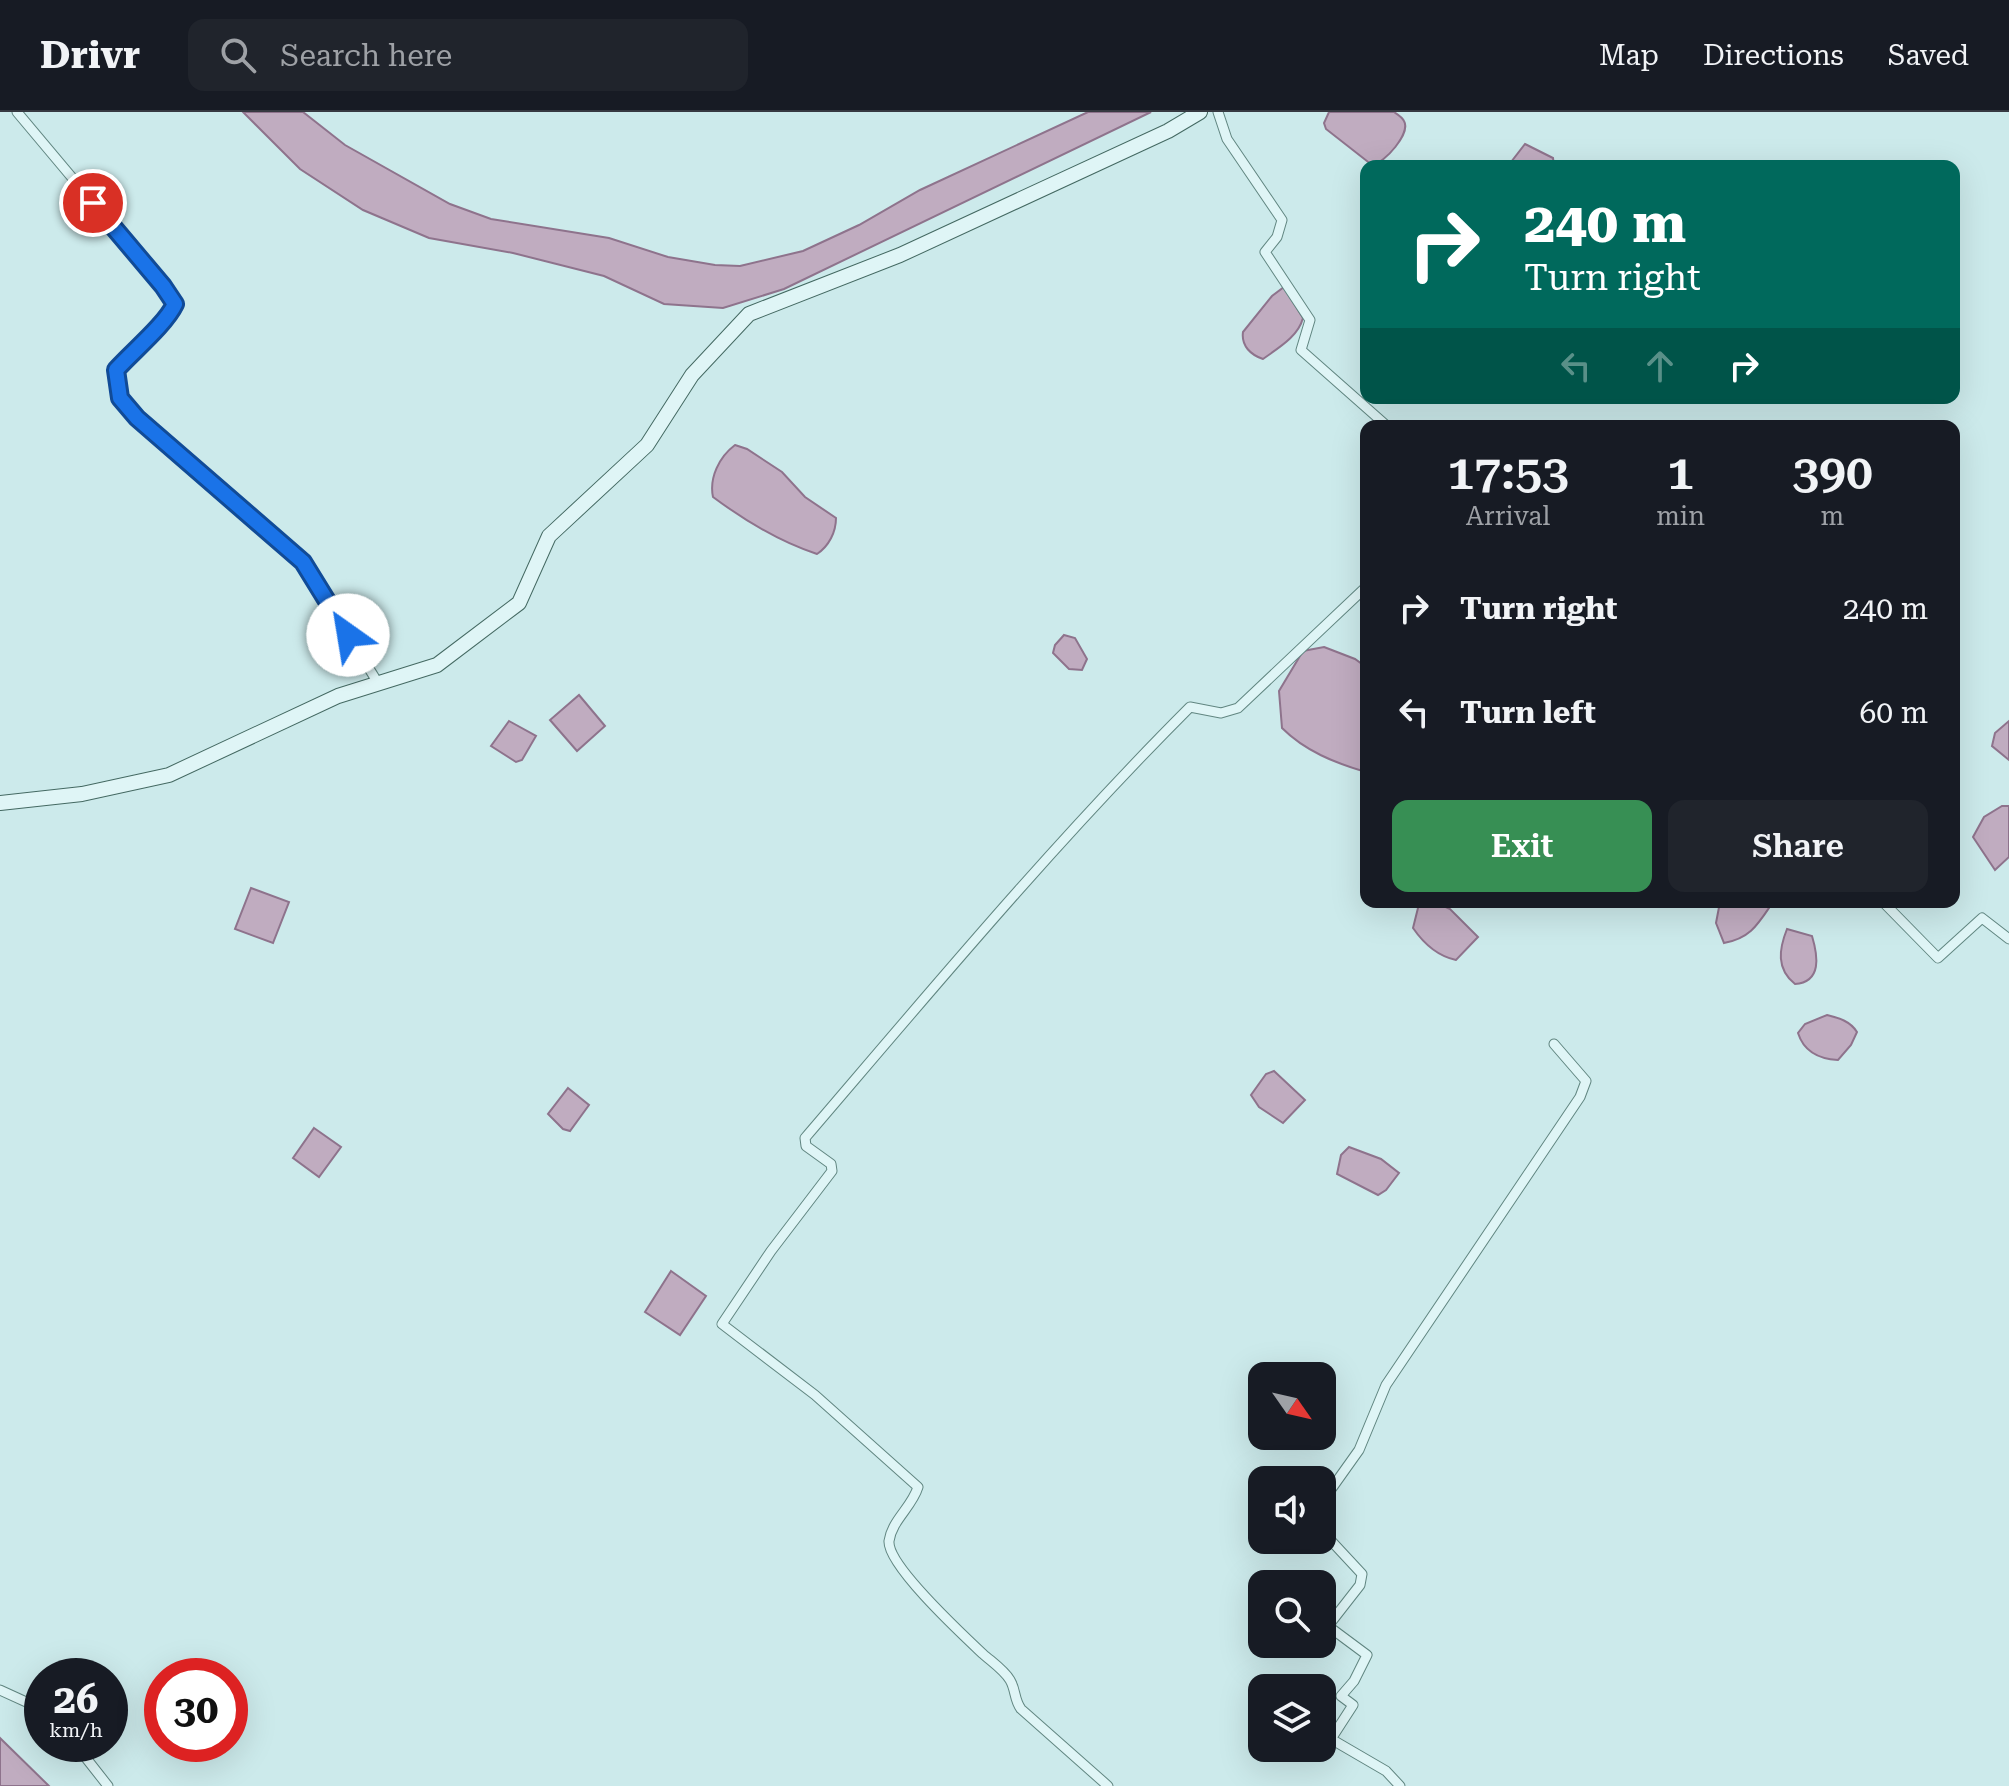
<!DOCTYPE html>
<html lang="en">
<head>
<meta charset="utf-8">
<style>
  body { margin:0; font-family:"Roboto Serif",serif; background:#20242c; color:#f1f3f6; height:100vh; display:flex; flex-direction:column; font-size:30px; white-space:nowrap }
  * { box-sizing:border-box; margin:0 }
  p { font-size:26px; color:#9ea1a6 }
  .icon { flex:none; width:44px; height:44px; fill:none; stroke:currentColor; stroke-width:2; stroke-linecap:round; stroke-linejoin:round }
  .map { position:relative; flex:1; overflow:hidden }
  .details { position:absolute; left:1360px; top:308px; width:600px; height:488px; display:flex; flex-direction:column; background:#171b24; border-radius:16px; box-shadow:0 8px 32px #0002 }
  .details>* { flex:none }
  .guide { position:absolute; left:1360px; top:48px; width:600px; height:244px; border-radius:16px; box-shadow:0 8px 32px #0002; background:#00695c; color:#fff; overflow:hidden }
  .needle { width:52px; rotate:124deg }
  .controls { position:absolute; left:1248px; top:1250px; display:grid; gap:16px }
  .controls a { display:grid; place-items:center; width:88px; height:88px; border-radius:16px; background:#171b24; box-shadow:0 8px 32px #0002; font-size:40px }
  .speed { position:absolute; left:24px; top:1546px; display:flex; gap:16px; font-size:40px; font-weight:700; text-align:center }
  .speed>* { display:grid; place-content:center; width:104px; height:104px; border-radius:50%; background:#171b24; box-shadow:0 8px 32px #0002; line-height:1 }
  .speed small { font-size:20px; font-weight:400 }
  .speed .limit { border:12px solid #d22; background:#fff; color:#111 }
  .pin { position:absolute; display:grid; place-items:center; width:68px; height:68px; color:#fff; margin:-34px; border:4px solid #fff; border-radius:50%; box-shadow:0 2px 8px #0007 }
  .me { position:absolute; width:88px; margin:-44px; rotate:328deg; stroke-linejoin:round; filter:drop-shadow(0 0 6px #0008) }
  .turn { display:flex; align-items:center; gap:28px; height:168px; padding:0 32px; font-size:36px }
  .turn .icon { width:104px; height:104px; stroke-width:2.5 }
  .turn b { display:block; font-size:56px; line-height:68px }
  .lanes { display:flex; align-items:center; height:76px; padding:0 32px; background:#0003; justify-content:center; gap:40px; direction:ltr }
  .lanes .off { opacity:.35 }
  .eta { display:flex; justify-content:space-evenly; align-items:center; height:136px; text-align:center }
  .eta b { font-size:48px; font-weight:600; line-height:56px }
  .primary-button { display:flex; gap:16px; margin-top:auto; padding:16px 32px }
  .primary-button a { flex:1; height:92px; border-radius:16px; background:#378f54; color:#fff; font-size:32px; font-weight:600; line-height:92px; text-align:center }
  .primary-button a+a { background:#20242c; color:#f1f3f6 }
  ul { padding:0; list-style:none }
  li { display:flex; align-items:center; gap:24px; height:104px; padding:0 32px }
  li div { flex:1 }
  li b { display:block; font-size:30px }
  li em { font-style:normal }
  header { display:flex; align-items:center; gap:48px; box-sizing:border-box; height:112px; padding:0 40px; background:#171b24; border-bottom:2px solid #363941 }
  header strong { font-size:38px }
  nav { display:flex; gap:44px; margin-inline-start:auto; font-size:28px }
  .search { width:560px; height:72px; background:#20242c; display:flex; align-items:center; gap:20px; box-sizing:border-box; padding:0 28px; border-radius:16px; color:#9ea1a6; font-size:30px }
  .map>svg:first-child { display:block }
  .water { fill:#c0acc0; stroke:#8e738c; stroke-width:2 }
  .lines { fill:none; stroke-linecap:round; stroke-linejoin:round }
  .minor-casing { stroke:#618681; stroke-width:11 }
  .secondary-casing { stroke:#446962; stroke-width:16 }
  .minor { stroke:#dff5f6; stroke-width:9 }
  .secondary { stroke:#dff5f6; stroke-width:14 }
  .route-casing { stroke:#114b97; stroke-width:20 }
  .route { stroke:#1a73e8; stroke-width:14 }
</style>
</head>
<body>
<header>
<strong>Drivr</strong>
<div class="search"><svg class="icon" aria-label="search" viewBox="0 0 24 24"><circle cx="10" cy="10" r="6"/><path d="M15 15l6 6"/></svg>Search here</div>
<nav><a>Map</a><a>Directions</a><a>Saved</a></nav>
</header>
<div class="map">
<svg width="2009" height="1674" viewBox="0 0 2009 1674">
  <rect width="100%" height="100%" fill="#cceaeb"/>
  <g class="water">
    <path d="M243 0H303L345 33 450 92 491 107 609 126 668 145 715 153 740 154 803 139 859 113 920 78 1088 0H1151L784 177 723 196 664 192 604 164 513 141 429 126 363 98 300 57Z"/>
    <path d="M1329 0H1394C1397 2 1402 5 1404 9 1411 21 1385 51 1372 53L1326 17 1324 11Z"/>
    <path d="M1525 32 1553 46 1554 54H1508Z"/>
    <path d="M1284 175 1303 206C1298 225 1278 236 1263 247 1251 243 1241 234 1243 220L1272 184Z"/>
    <path d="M735 333 747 337 782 360 805 385 836 406C836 420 829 434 817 442 780 430 744 408 713 385 709 366 719 345 735 333Z"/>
    <path d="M1064 523 1075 526 1087 547 1082 558 1069 557 1053 541 1055 533Z"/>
    <path d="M1324 535 1355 547 1366 555V660C1335 651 1305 639 1282 616L1279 579 1303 539Z"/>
    <path d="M579 583 605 614 577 639 550 608Z"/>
    <path d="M509 609 536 624 522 648 516 650 491 634Z"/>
    <path d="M2009 609V648L1992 634 1995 621Z"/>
    <path d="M2002 694H2009V745L1995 758 1973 725 1984 705Z"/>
    <path d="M251 776 289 790 273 831 235 817Z"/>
    <path d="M1435 790 1450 797 1478 825 1456 848C1437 844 1424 832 1413 816L1419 792Z"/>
    <path d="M1720 790H1773C1758 812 1751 826 1724 831L1716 811Z"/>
    <path d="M1787 817 1812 824C1818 844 1822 870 1795 872 1776 857 1779 837 1787 817Z"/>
    <path d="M1827 903C1839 906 1850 909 1857 920L1851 933 1838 948C1819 947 1804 940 1798 921L1805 912Z"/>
    <path d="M1274 959 1305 988 1283 1011 1259 995 1251 983 1266 962Z"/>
    <path d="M568 976 589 993 570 1019 563 1017 548 1002Z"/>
    <path d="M314 1016 341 1035 319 1065 293 1046Z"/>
    <path d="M1349 1035 1381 1047 1399 1061 1386 1078 1378 1083 1337 1062 1341 1043Z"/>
    <path d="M671 1159 706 1184 680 1223 645 1200Z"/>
    <path d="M0 1626 49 1674H0Z"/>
  </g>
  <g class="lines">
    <defs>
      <g id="minor">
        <path d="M17 0 163 174 175 192C165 213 133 240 116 258L120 286 137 306 303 450 378 571"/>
        <path d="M1218 0 1227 27 1282 108 1277 125 1265 140 1310 208 1301 238 1387 314"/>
        <path d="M1883 790 1938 846 1982 806 2009 827"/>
        <path d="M1322 1390 1359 1338 1386 1273 1580 985 1586 969 1554 932"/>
        <path d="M1322 1419 1362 1462 1360 1473 1328 1514 1367 1543 1354 1569 1341 1584 1353 1593 1331 1627 1386 1659 1400 1674"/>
        <path d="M0 1578 35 1594 42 1601"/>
        <path d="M75 1632 108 1674"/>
        <path d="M1108 1674 1021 1597C1014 1588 1016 1578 1010 1568 1004 1558 992 1550 983 1542 964 1524 887 1453 889 1429 892 1408 912 1395 918 1375L815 1283 722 1212 771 1139 832 1059 831 1052 806 1034 805 1026C930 880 1054 731 1190 595L1221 601 1238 596 1366 475"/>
      </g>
      <path id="secondary" d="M0 691 82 682 169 663 338 584 437 553 519 491 549 424 647 333 692 263 749 202 900 143 1168 19 1200 0"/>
    </defs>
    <use href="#minor" class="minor-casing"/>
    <use href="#secondary" class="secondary-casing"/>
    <use href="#minor" class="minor"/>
    <use href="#secondary" class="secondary"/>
  </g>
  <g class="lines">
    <defs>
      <path id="route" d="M93 91 163 174 175 192C165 213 132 240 116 258L120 286 137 306 303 450 348 523"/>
    </defs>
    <use href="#route" class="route-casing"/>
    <use href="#route" class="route"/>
  </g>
</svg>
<div class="controls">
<a><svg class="needle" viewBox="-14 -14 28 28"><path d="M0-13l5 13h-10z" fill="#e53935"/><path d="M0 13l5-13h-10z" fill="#9ea1a6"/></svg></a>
<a><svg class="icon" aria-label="sound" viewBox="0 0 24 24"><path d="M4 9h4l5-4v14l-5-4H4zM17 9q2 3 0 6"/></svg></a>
<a><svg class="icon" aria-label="search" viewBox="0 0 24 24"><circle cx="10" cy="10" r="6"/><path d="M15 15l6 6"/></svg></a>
<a><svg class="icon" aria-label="layers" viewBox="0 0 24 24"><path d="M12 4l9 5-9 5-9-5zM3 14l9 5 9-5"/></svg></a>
</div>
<div class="speed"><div>26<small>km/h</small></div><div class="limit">30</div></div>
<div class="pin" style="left:93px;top:91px;background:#d93025"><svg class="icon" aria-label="arrive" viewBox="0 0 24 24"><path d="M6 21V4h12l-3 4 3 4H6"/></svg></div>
<svg class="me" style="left:348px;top:523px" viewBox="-20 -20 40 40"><circle r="19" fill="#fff"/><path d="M0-13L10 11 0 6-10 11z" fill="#1a73e8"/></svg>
<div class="guide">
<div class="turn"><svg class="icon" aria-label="right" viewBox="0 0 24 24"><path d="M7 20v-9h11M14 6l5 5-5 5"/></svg><div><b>240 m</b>Turn right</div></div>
<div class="lanes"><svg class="icon off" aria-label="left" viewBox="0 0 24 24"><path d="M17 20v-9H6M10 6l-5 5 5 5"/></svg><svg class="icon off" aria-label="ahead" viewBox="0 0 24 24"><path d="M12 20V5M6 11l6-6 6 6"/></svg><svg class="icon" aria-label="right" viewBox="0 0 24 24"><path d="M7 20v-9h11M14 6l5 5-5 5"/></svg></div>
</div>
<section class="details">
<div class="eta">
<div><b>17:53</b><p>Arrival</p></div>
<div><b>1</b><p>min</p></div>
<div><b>390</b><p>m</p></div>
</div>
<ul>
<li><svg class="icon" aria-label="right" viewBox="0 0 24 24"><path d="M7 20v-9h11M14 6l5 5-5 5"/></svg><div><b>Turn right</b></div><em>240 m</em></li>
<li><svg class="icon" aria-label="left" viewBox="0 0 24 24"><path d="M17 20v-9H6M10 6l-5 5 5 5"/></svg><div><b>Turn left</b></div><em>60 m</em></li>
</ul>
<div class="primary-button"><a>Exit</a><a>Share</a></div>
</section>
</div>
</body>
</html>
